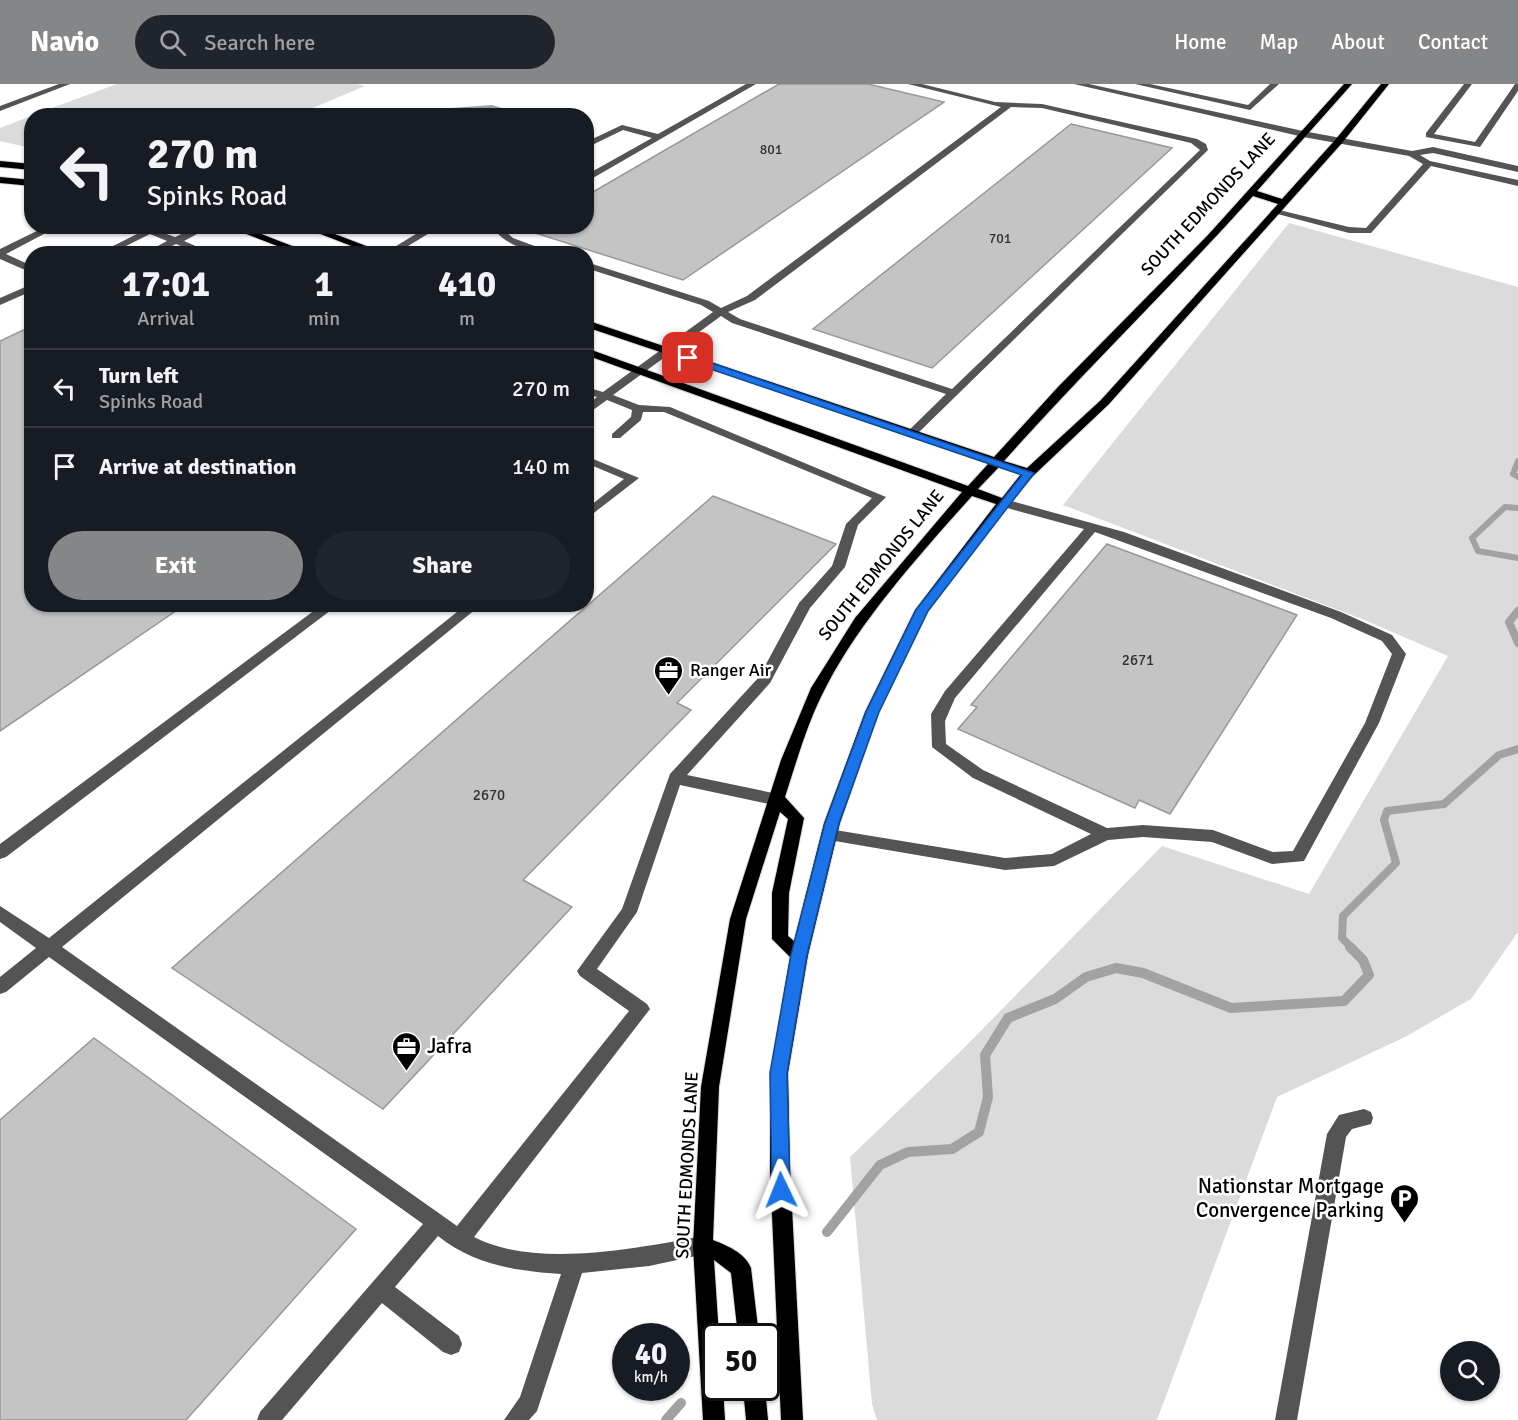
<!DOCTYPE html>
<html lang="en">
<head>
<meta charset="utf-8">
<style>
  body { margin:0; font-family:Signika,sans-serif; background:#20242c; color:#f1f3f6; height:100vh; display:flex; flex-direction:column; font-size:22px; white-space:nowrap }
  * { box-sizing:border-box; margin:0 }
  p { font-size:20px; color:#9ea1a6 }
  .icon { flex:none; width:33px; height:33px; fill:none; stroke:currentColor; stroke-width:2; stroke-linecap:round; stroke-linejoin:round }
  .map { position:relative; flex:1; overflow:hidden }
  .details { position:absolute; left:24px; top:162px; width:570px; height:366px; display:flex; flex-direction:column; background:#171b24; border-radius:24px; box-shadow:0 2px 4px #0004 }
  .details>* { flex:none }
  .hud { position:absolute; left:24px; top:24px; width:570px; height:126px; border-radius:24px; box-shadow:0 2px 4px #0004; background:#171b24; color:#f1f3f6; overflow:hidden }
  .tools { position:absolute; left:1440px; top:1257px; display:grid; gap:12px }
  .tools a { display:grid; place-items:center; width:60px; height:60px; border-radius:50%; background:#171b24; box-shadow:0 2px 4px #0004; font-size:30px }
  .speed { position:absolute; left:612px; top:1239px; display:flex; gap:12px; font-size:30px; font-weight:700; text-align:center }
  .speed>* { display:grid; place-content:center; width:78px; height:78px; border-radius:50%; background:#171b24; box-shadow:0 2px 4px #0004; line-height:1 }
  .speed small { font-size:15px; font-weight:400 }
  .speed .limit { border:3px solid #111; border-radius:9px; background:#fff; color:#111 }
  .pin { position:absolute; display:grid; place-items:center; width:51px; height:51px; color:#fff; margin:-26px; border-radius:12px; box-shadow:0 3px 9px #0006 }
  .me { position:absolute; width:66px; margin:-33px; rotate:358deg; stroke-linejoin:round; filter:drop-shadow(0 0 4px #0008) }
  .turn { display:flex; align-items:center; gap:21px; height:126px; padding:0 24px; font-size:27px }
  .turn .icon { width:78px; height:78px; stroke-width:2.5 }
  .turn b { display:block; font-size:42px; line-height:51px }
  .eta { display:flex; justify-content:space-evenly; align-items:center; height:102px; text-align:center }
  .eta b { font-size:36px; font-weight:700; line-height:42px }
  .action { display:flex; gap:12px; margin-top:auto; padding:12px 24px }
  .action a { flex:1; height:69px; border-radius:36px; background:#858687; color:#fff; font-size:24px; font-weight:700; line-height:69px; text-align:center }
  .action a+a { background:#20242c; color:#f1f3f6 }
  ul { padding:0; list-style:none }
  li { display:flex; align-items:center; gap:18px; height:78px; padding:0 24px; border-top:2px solid #363941 }
  li div { flex:1 }
  li b { display:block; font-size:22px }
  li em { font-style:normal }
  header { display:flex; align-items:center; gap:36px; box-sizing:border-box; height:84px; padding:0 30px; background:#858687; color:#fff }
  header strong { font-size:28px }
  nav { display:flex; gap:33px; margin-inline-start:auto; font-size:21px }
  .search { width:420px; height:54px; background:#20242c; display:flex; align-items:center; gap:15px; box-sizing:border-box; padding:0 21px; border-radius:33px; color:#9ea1a6; font-size:22px }
  .map>svg:first-child { display:block }
  .green { fill:#dbdbdb }
  .water { fill:#a2a2a2 }
  .lines { fill:none; stroke-linecap:round; stroke-linejoin:round }
  .stream-far2 { stroke:#a2a2a2; stroke-width:6 }
  .stream-far1 { stroke:#a2a2a2; stroke-width:8 }
  .stream { stroke:#a2a2a2; stroke-width:10 }
  .building { fill:#c4c4c4; stroke:#989898; stroke-width:1.5 }
  .major-casing { stroke:#dbdbdb; stroke-width:2 }
  .minor { fill:#545454; fill-rule:evenodd }
  .major { fill:#000; fill-rule:evenodd }
  .route { fill:#1a73e8; stroke:#114b97; stroke-width:1.5 }
  .labels { text-anchor:middle; stroke-width:5; stroke-linejoin:round; paint-order:stroke }
  .far-number-label { font-size:14px; fill:#313131 }
  .number-label { font-size:15px; fill:#313131 }
  .street-label { font-size:18px; fill:#000; stroke:#fff }
  .poi-label { font-size:18px; fill:#000; stroke:#fff; text-anchor:start }
  .near-poi-label { font-size:21px; fill:#000; stroke:#fff; text-anchor:start }
</style>
</head>
<body>
<header>
<strong>Navio</strong>
<div class="search"><svg class="icon" aria-label="search" viewBox="0 0 24 24"><circle cx="10" cy="10" r="6"/><path d="M15 15l6 6"/></svg>Search here</div>
<nav><a>Home</a><a>Map</a><a>About</a><a>Contact</a></nav>
</header>
<div class="map">
<svg width="1518" height="1336" viewBox="0 0 1518 1336">
  <rect width="100%" height="100%" fill="#fff"/>
  <g class="green">
    <path d="M117 0H356L365 2 296 31H33Z"/>
    <path d="M31 32V64L0 57V44Z"/>
    <path d="M1289 139 1518 203V848L1471 915 1405 953 1277 1013 1157 1336H877L872 1320 850 1073 964 964 1162 762 1309 810 1448 572 1362 535 1063 421Z"/>
  </g>
  <path class="water" d="M492 21 525 31H435L451 24Z"/>
  <g class="lines">
    <g class="stream-far2">
      <path d="M1518 377 1513 390 1518 393"/>
      <path d="M1518 424 1505 423 1472 454 1478 467 1518 474"/>
    </g>
    <g class="stream-far1">
      <path d="M1518 527 1509 538 1518 559"/>
      <path d="M1352 864 1342 854 1343 832 1396 779 1384 736 1387 727 1444 720 1499 671 1518 665"/>
    </g>
    <g class="stream">
      <path d="M827 1148 880 1081 908 1068 952 1065 979 1048 988 1013 985 971 1008 934 1055 915 1086 893 1116 884 1143 889 1231 924 1344 917 1369 891 1363 876 1350 863"/>
      <path d="M666 1336 681 1319"/>
    </g>
  </g>
  <g class="building">
    <path d="M779 0H868L944 18 683 196 529 147 530 142H586V112Z"/>
    <path d="M1071 40 1172 64 932 284 813 245Z"/>
    <path d="M32 242V520H186L0 647V257Z"/>
    <path d="M713 412 836 460 677 619 691 626 523 796 572 823 383 1025 172 884Z"/>
    <path d="M1107 460 1297 531 1170 730 1139 716 1135 724 958 645 977 623 971 621Z"/>
    <path d="M94 954 356 1145 186 1336H0V1036Z"/>
  </g>
  <g class="lines">
    <defs>
      <g id="major">
        <path d="M1344 0H1352L1257 107 1282 115 1336 55 1381 0H1389L1342 59 1109 320 1033 392 1008 422 928 527 879 628 840 739 808 871 788 989 790 1085 803 1336H781L770 1085V989L790 873 772 855V809L788 735 780 728 746 835 719 1003 713 1156C728 1162 745 1169 751 1184L759 1252H738L731 1189 714 1176 719 1252H716V1304H723L725 1336H703L693 1162 701 1003 730 835 781 676 811 604 855 534 962 408 586 271V264L968 402 989 379 586 243V236L994 373 1058 303 1208 151ZM1253 112 1278 120 1101 316 1027 384 1004 377C1085 286 1172 202 1253 112ZM999 383 1021 390 1002 414 978 405ZM972 412 996 420 915 526 865 628 824 739 794 857 788 852 789 809 804 734 785 713C797 676 808 636 827 601 862 534 922 468 972 412Z"/>
        <path d="M0 77 32 80V86L0 83Z"/>
        <path d="M0 93 32 96V102L0 99Z"/>
        <path d="M226 142H240L313 170H298Z"/>
        <path d="M300 142H314L387 170H372Z"/>
        <path d="M743 1304H765L768 1336H746Z"/>
      </g>
    </defs>
    <use href="#major" class="major-casing"/>
    <g class="minor">
      <path d="M59 0H70L0 27V22Z"/>
      <path d="M746 0H756L586 98V91L652 54 623 46 586 64V58L622 41 658 50Z"/>
      <path d="M908 0H922L995 18 1042 20 1197 55 1206 60 1208 66 915 352 911 353 905 350 946 310 732 239 721 232 613 311 639 321 670 323 886 413 858 441 845 483 810 524 770 599 687 691 778 710 783 712 786 716 783 720 778 722 680 701 637 828 597 885 647 920 650 925 474 1153C535 1185 638 1164 703 1152L710 1155 713 1162 710 1169 649 1182 582 1189 537 1327 529 1336H504L520 1313 561 1190C516 1187 474 1181 438 1152L395 1203 459 1252 462 1260 459 1268 451 1271 443 1268 382 1219 282 1336H257L260 1328 423 1140 49 873 6 908 0 910V893L36 864 0 838V822L49 854 467 520H482L62 863 457 1142 629 927 580 892 577 887 622 825 670 690 759 593 799 519 832 482 846 440 872 414 664 328H643L641 336 620 354H612V350L631 333 632 326 607 316 586 331V322L597 313 586 310V303L603 308 713 228 701 221 586 184V178L709 217 721 224 747 212 1001 23ZM1011 23 1042 24 1191 59 1200 66 952 305 740 235 728 228 755 216Z"/>
      <path d="M1074 0H1089L1303 47 1412 67 1433 63 1518 82V88L1433 69 1420 71 1430 77 1518 96V102L1431 82 1371 149H1349L1270 128 1275 125 1349 143 1366 144 1423 80 1409 72 1303 53Z"/>
      <path d="M1135 0H1150L1248 21 1270 0H1279L1250 26Z"/>
      <path d="M1464 0H1472L1434 50 1475 58 1515 0H1518V7L1480 63 1426 53V49Z"/>
      <path d="M47 142H59L6 170 32 182V189L0 175V165Z"/>
      <path d="M199 142H212L184 157 214 170H200L176 160 156 170H143L167 157 150 150 110 170H97L147 145H153L175 153Z"/>
      <path d="M429 142H441L395 170H383Z"/>
      <path d="M501 142H510L506 148 513 154 556 170C536 170 511 164 496 148Z"/>
      <path d="M32 200V207L0 221V214Z"/>
      <path d="M586 372 639 394 586 435V425L624 395 586 379Z"/>
      <path d="M1004 415 1124 448 1341 528 1392 551 1406 570 1379 639 1304 777 1272 780 1212 758 1143 753 1108 756 1054 782 1005 786 823 755 821 751 823 747 829 745 1005 774 1052 770 1091 750 973 694 932 663 931 630 945 607 1084 445 1000 422V416ZM1095 448 1331 534 1382 557 1392 570 1365 639 1293 767 1273 768 1213 746 1143 741 1107 744 983 686 946 660 945 637 955 614Z"/>
      <path d="M323 520H339L6 773 0 775V760Z"/>
      <path d="M1364 1025 1371 1028 1373 1034 1371 1040 1352 1045 1346 1053 1297 1336H1275L1327 1050 1339 1031Z"/>
    </g>
    <use href="#major" class="major"/>
  </g>
  <path class="route" d="M684 272H691L1034 389 928 527 879 628 839 739 807 871 787 989 790 1106 787 1112 781 1115 774 1112 772 1106 770 989 791 871 825 739 866 628 916 526 1022 391 684 276Z"/>
  <defs>
    <symbol id="office-pin" viewBox="-11 -11 22 30"><path d="M0 17L-7.5 6A9.5 9.5 0 1 1 7.5 6Z" fill="#000" stroke="#fff"/><path d="M-6-3h4V-5.5h4V-3h4V5H-6ZM-1-4.5V-3h2v-1.5ZM-6 0V1H6V0Z" fill="#fff"/></symbol>
    <symbol id="parking-pin" viewBox="-11 -11 22 30"><path d="M0 17L-7.5 6A9.5 9.5 0 1 1 7.5 6Z" fill="#000" stroke="#fff"/><path d="M-3.5-5.5H1a3.5 3.5 0 0 1 0 7H-1V5.5H-3.5ZM-1-3.4V-.6H.8a1.4 1.4 0 0 0 0-2.8Z" fill="#fff"/></symbol>
  </defs>
  <g fill-rule="evenodd">
    <use href="#office-pin" x="652" y="570" width="33" height="45"/>
    <use href="#office-pin" x="390" y="946" width="33" height="45"/>
    <use href="#parking-pin" x="1388" y="1098" width="33" height="45"/>
  </g>
  <g class="labels">
    <g class="far-number-label">
      <text x="771" y="70">801</text>
      <text x="1000" y="159">701</text>
    </g>
    <g class="number-label">
      <text x="1138" y="581">2671</text>
      <text x="489" y="716">2670</text>
    </g>
    <g class="street-label">
      <text transform="translate(1208 120) rotate(-47)" y="6">SOUTH EDMONDS LANE</text>
      <text transform="translate(881 481) rotate(-51)" y="6">SOUTH EDMONDS LANE</text>
      <text transform="translate(687 1081) rotate(-87)" y="6">SOUTH EDMONDS LANE</text>
    </g>
    <g class="poi-label">
      <text x="690" y="592">Ranger Air</text>
    </g>
    <g class="near-poi-label">
      <text x="427" y="969">Jafra</text>
      <text x="1384" y="1109" text-anchor="end">Nationstar Mortgage<tspan x="1384" dy="24">Convergence Parking</tspan></text>
    </g>
  </g>
</svg>
<div class="tools">
<a><svg class="icon" aria-label="search" viewBox="0 0 24 24"><circle cx="10" cy="10" r="6"/><path d="M15 15l6 6"/></svg></a>
</div>
<div class="speed"><div>40<small>km/h</small></div><div class="limit">50</div></div>
<div class="pin" style="left:688px;top:274px;background:#d93025"><svg class="icon" aria-label="arrive" viewBox="0 0 24 24"><path d="M6 21V4h12l-3 4 3 4H6"/></svg></div>
<svg class="me" style="left:781px;top:1106px" viewBox="-20 -20 40 40"><path d="M0-17L14 15 0 8-14 15z" fill="#1a73e8" stroke="#fff" stroke-width="4"/></svg>
<div class="hud">
<div class="turn"><svg class="icon" aria-label="left" viewBox="0 0 24 24"><path d="M17 20v-9H6M10 6l-5 5 5 5"/></svg><div><b>270 m</b>Spinks Road</div></div>
</div>
<section class="details">
<div class="eta">
<div><b>17:01</b><p>Arrival</p></div>
<div><b>1</b><p>min</p></div>
<div><b>410</b><p>m</p></div>
</div>
<ul>
<li><svg class="icon" aria-label="left" viewBox="0 0 24 24"><path d="M17 20v-9H6M10 6l-5 5 5 5"/></svg><div><b>Turn left</b><p>Spinks Road</p></div><em>270 m</em></li>
<li><svg class="icon" aria-label="arrive" viewBox="0 0 24 24"><path d="M6 21V4h12l-3 4 3 4H6"/></svg><div><b>Arrive at destination</b></div><em>140 m</em></li>
</ul>
<div class="action"><a>Exit</a><a>Share</a></div>
</section>
</div>
</body>
</html>
